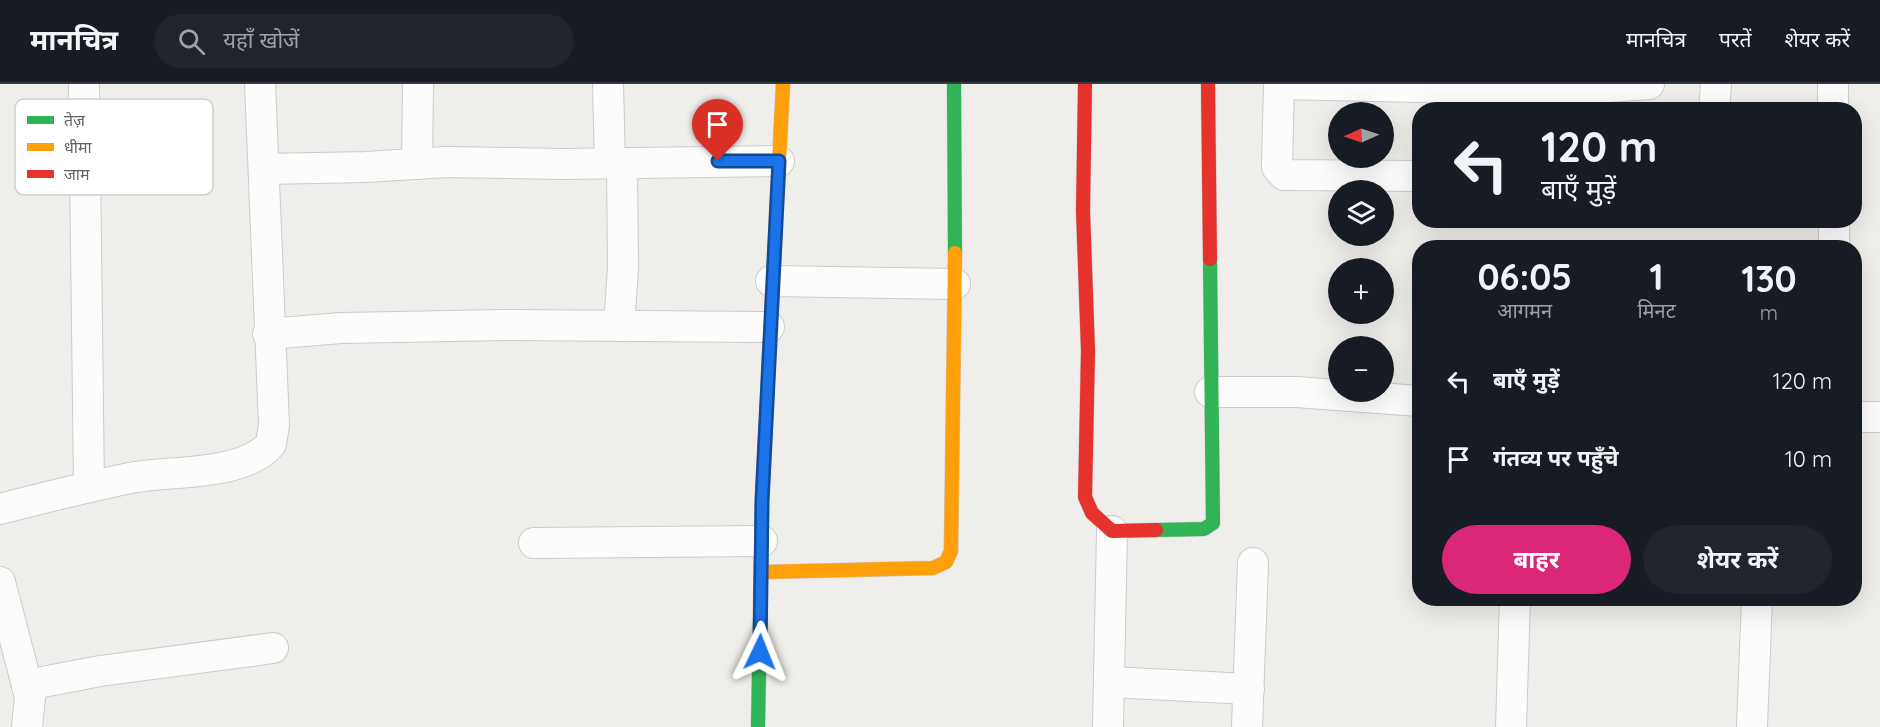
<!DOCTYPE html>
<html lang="hi">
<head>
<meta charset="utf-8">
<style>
  body { margin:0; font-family:Quicksand,"Noto Sans Devanagari",sans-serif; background:#20242c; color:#f1f3f6; height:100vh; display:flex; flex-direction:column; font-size:22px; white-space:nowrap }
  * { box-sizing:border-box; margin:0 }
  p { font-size:20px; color:#9ea1a6 }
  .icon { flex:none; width:33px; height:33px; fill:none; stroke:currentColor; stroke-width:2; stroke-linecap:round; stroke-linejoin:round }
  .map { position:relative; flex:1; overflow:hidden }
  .details { position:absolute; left:1412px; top:156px; width:450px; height:366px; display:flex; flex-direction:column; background:#171b24; border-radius:24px; box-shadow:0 6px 24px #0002 }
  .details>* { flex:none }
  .top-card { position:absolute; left:1412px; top:18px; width:450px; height:126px; border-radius:24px; box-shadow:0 6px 24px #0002; background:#171b24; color:#f1f3f6; overflow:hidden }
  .needle { width:39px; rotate:267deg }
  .tools { position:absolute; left:1328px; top:18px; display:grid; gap:12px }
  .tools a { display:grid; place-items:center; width:66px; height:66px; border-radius:50%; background:#171b24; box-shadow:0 6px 24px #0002; font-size:30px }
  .pin { position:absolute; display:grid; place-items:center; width:51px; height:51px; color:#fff; margin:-62px -26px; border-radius:50% 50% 50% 0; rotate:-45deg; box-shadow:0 0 6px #0007 }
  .pin .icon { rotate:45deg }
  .me { position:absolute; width:66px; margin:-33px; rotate:2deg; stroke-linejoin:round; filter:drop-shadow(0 0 4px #0008) }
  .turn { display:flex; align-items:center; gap:21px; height:126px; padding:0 30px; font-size:27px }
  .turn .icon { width:78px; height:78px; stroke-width:2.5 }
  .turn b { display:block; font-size:42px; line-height:51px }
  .eta { display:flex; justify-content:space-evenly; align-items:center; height:102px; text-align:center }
  .eta b { font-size:36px; font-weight:700; line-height:42px }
  .button { display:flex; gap:12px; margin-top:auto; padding:12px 30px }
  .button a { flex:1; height:69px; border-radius:36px; background:#db2777; color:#fff; font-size:24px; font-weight:700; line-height:69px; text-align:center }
  .button a+a { background:#20242c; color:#f1f3f6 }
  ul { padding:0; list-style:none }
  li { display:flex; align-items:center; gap:18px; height:78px; padding:0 30px }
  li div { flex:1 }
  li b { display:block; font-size:22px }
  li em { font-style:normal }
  header { display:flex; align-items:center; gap:36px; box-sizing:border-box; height:84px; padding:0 30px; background:#171b24; border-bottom:2px solid #363941 }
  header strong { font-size:28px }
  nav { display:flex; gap:33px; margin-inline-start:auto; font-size:21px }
  .search { width:420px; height:54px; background:#20242c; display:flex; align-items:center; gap:15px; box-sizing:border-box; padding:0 21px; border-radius:33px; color:#9ea1a6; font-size:22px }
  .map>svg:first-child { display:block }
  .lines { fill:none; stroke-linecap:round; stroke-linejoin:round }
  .street-casing { stroke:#cbcccc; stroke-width:32 }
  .fast-casing { stroke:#cacacb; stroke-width:15 }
  .slow-casing { stroke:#cacacb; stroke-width:15 }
  .jam-casing { stroke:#cacacb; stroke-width:15 }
  .street { stroke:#fdfcfc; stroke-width:30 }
  .fast { stroke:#30b455; stroke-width:14 }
  .slow { stroke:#ff9f0a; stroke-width:14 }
  .jam { stroke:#e5322d; stroke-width:14 }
  .route-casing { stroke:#114b97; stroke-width:15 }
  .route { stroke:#1a73e8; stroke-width:10 }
  .key { fill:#fff; stroke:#cfd0d2; stroke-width:1.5 }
  .key-label { font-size:16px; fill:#5f6368 }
</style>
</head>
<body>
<header>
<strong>मानचित्र</strong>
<div class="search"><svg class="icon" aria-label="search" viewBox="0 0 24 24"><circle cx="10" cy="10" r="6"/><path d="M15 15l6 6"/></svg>यहाँ खोजें</div>
<nav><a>मानचित्र</a><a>परतें</a><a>शेयर करें</a></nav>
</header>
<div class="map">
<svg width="1880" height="643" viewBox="0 0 1880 643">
  <rect width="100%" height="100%" fill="#efeeea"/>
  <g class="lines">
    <defs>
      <g id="street">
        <path d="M84 0 89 403"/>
        <path d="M608 0 610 79"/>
        <path d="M1279 0 1567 6 1649 0"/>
        <path d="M1279 0 1277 83 1284 91 1419 92"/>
        <path d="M1833 0V26"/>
        <path d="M1714 26 1716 0"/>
        <path d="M417 80 418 0"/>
        <path d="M265 85 366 83 446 78 562 80 779 77"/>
        <path d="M1834 136V164"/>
        <path d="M771 197 955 200"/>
        <path d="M619 242 623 184 622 79"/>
        <path d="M268 250 341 244 505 241 769 243"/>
        <path d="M1210 308H1296L1419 317"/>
        <path d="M1854 333H1880"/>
        <path d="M0 425C43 414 87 403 130 394 171 386 242 393 271 360L274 341 260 0"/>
        <path d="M534 459 762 457"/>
        <path d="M0 498 30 613 27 643"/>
        <path d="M1110 598 1249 605"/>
        <path d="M27 601 100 587 273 564"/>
        <path d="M1108 643 1112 447"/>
        <path d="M1247 643 1253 479"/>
        <path d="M1511 643 1515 514"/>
        <path d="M1752 643 1757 514"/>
      </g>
      <g id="fast">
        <path d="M954 0 955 169"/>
        <path d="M1156 446 1204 445 1213 439 1210 175"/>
        <path d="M758 643 762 417 769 275"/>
      </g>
      <g id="slow">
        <path d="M769 275 783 0"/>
        <path d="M762 488 933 484 946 478 951 467 955 169"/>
      </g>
      <g id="jam">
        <path d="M1085 0 1083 127 1088 267 1085 413 1092 429 1112 447 1156 446"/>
        <path d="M1208 0 1210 175"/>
      </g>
    </defs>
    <use href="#street" class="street-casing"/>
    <use href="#fast" class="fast-casing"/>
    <use href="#slow" class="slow-casing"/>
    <use href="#jam" class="jam-casing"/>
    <use href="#street" class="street"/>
    <use href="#fast" class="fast"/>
    <use href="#slow" class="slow"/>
    <use href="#jam" class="jam"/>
  </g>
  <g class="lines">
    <defs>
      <path id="route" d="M718 77H779L762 417 760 568"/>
    </defs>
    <use href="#route" class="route-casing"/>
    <use href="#route" class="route"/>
  </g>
  <rect x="15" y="15" width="198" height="96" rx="9" class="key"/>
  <rect x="27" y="32" width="27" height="8" fill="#30b455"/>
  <rect x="27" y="59" width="27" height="8" fill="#ff9f0a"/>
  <rect x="27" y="86" width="27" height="8" fill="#e5322d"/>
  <g class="key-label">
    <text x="64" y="42">तेज़</text>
    <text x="64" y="69">धीमा</text>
    <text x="64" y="96">जाम</text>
  </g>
</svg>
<div class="tools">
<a><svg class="needle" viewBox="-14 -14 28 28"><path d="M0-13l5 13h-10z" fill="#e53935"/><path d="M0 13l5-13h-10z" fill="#9ea1a6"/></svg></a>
<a><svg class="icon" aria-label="layers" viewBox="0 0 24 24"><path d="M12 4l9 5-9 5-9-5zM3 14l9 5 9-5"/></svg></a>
<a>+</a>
<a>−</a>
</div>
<div class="pin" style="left:718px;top:77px;background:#d93025"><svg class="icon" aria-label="arrive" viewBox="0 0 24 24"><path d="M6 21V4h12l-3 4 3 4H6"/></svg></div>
<svg class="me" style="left:760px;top:568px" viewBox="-20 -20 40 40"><path d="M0-17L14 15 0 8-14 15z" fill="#1a73e8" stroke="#fff" stroke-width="4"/></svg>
<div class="top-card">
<div class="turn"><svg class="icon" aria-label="left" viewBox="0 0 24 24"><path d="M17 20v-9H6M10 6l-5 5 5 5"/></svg><div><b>120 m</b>बाएँ मुड़ें</div></div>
</div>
<section class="details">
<div class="eta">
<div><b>06:05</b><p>आगमन</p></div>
<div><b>1</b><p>मिनट</p></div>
<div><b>130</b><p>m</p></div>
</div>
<ul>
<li><svg class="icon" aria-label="left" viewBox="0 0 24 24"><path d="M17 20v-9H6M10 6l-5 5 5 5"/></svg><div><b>बाएँ मुड़ें</b></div><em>120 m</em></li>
<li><svg class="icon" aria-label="arrive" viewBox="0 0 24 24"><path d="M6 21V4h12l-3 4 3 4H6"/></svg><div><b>गंतव्य पर पहुँचे</b></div><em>10 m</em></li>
</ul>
<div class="button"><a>बाहर</a><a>शेयर करें</a></div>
</section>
</div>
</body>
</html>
